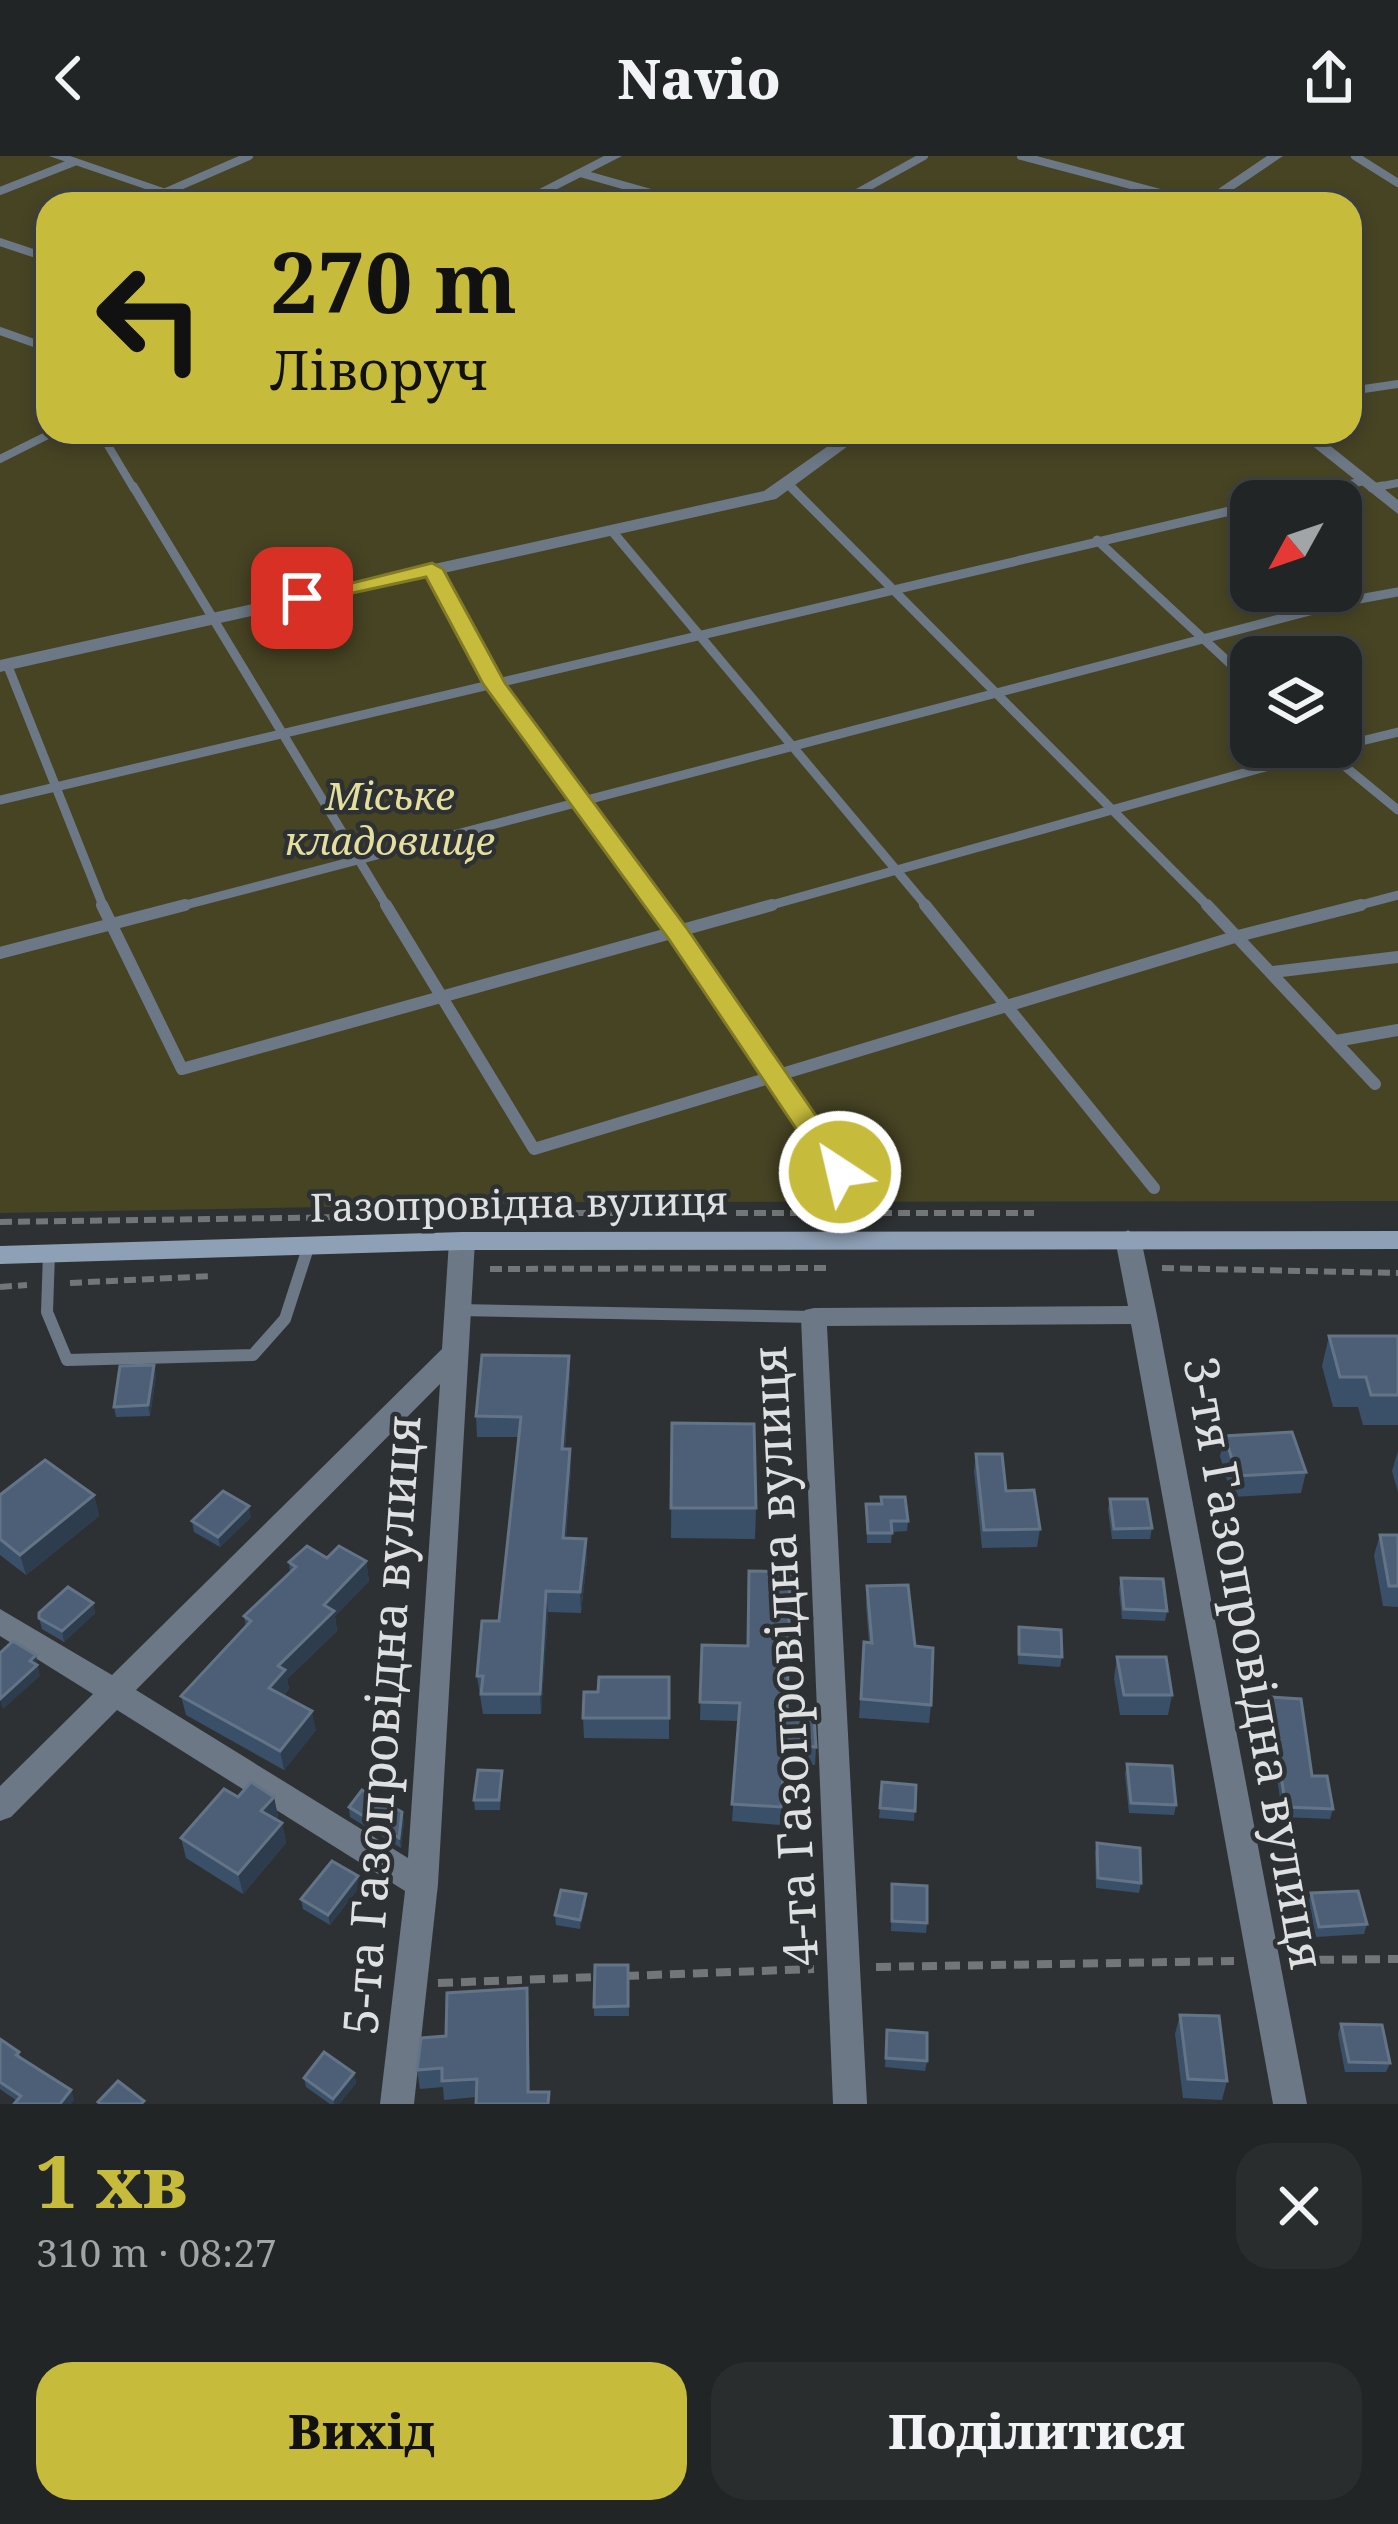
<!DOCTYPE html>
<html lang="uk">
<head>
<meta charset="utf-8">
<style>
  body { margin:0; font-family:"Noto Serif",serif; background:#2a2d2e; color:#f1f3f6; height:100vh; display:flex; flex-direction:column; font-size:45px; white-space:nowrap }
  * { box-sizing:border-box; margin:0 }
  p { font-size:39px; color:#a2a5a7 }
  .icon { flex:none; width:66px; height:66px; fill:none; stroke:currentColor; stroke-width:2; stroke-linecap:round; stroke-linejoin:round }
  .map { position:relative; height:1948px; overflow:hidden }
  .sheet { display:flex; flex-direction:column; background:#222526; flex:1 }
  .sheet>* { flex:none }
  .hud { position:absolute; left:36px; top:36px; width:1326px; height:252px; border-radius:36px; box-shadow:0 6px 18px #0003,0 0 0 3px #3f4243; background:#c7bb3b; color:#111; overflow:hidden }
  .needle { width:78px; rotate:230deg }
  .controls { position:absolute; left:1230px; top:324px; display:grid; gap:24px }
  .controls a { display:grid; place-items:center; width:132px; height:132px; border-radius:24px; background:#222526; box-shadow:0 6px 18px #0003,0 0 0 3px #3f4243; font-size:60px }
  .pin { position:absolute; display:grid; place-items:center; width:102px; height:102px; color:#fff; margin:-51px; border-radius:24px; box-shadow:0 6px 18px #0006 }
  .me { position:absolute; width:132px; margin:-66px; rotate:325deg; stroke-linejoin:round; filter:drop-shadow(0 0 9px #0008) }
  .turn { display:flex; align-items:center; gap:42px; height:252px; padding:0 36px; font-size:54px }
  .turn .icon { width:156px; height:156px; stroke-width:2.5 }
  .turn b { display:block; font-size:84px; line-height:102px }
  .round { display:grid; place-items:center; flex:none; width:126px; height:126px; border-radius:36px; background:#2a2d2e }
  .overview { display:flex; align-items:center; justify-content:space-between; height:204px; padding:0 36px }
  h1 { font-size:72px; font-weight:800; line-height:90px; color:#c7bb3b }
  .primary-button { display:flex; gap:24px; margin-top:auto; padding:24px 36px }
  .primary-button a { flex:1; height:138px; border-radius:36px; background:#c7bb3b; color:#111; font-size:48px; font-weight:800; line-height:138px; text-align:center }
  .primary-button a+a { background:#2a2d2e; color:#f1f3f6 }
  header { display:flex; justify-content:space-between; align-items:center; height:156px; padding:0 36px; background:#222526; font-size:54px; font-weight:800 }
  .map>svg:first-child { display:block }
  .green { fill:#474424; fill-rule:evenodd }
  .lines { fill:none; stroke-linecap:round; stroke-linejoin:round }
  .path-far1 { stroke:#737678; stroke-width:6; stroke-dasharray:12 6; stroke-linecap:butt }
  .path { stroke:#737678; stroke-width:8; stroke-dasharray:15 8; stroke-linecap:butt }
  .service-far2 { stroke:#6c7885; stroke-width:8 }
  .service-far1 { stroke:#6c7885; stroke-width:9 }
  .service { stroke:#6c7885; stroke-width:12 }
  .minor { fill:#6c7885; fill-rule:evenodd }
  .secondary { fill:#8ea0b5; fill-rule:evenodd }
  .wall { fill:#3a5069 }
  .shaded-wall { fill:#2e3d4e }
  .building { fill:#4c5f76; stroke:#637487; stroke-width:3 }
  .route { fill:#c7bb3b; stroke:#817a26; stroke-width:3 }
  .labels { text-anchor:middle; stroke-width:9; stroke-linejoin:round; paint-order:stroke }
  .park-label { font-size:39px; font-style:italic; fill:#e4df9d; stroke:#2e3133 }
  .street-label { font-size:39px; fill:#dee0e2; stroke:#2e3133 }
  .near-street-label { font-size:48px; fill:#dee0e2; stroke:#2e3133 }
</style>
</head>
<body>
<header><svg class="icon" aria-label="back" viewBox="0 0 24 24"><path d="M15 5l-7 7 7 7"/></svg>Navio<svg class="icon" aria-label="share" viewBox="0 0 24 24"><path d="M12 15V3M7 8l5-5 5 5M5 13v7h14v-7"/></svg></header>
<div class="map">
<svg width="1398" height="1948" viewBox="0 0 1398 1948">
  <rect width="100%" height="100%" fill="#2e3133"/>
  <path class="green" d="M0 0H1398V1045L587 1046 0 1057ZM48 48H1350V276H48ZM1251 345H1341V435H1251ZM1251 501H1341V591H1251Z"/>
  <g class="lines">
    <g class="path-far1">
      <path d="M556 1057H1034"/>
      <path d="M0 1066 350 1061"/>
      <path d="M1162 1112 1398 1117"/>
      <path d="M490 1113 830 1112"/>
      <path d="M70 1127 213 1120"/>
      <path d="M0 1131 27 1129"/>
    </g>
    <g class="path">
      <path d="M1296 1804 1398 1803"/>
      <path d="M876 1811 1234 1805"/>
      <path d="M624 1820 814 1813"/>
      <path d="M438 1827 599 1821"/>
    </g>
    <g class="service-far2">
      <path d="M1021 0 1202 48"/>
      <path d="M1355 0 1398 27"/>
      <path d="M580 17 690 48"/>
      <path d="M0 35 74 6"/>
      <path d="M166 36 249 0"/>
      <path d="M837 48 924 0"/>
      <path d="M0 86 48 102"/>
      <path d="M0 175 48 192"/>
      <path d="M1350 235 1398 228"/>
      <path d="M100 276 134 333"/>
      <path d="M0 303 54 276"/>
      <path d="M788 328 793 333"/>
      <path d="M1372 332 1398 327"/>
      <path d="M1328 333 1364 325"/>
    </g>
    <g class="service-far1">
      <path d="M133 330 388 752"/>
      <path d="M790 330 1210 752"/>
      <path d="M1372 332 1383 330"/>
      <path d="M1273 345 1342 330"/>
      <path d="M612 375 928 752"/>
      <path d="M1097 384 1251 527"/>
      <path d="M432 413 494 528 658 752"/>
      <path d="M7 508 104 752"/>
      <path d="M1341 590 1398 576"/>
      <path d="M1325 594 1398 654"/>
      <path d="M0 644 1251 350"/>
      <path d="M174 752 1348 445 1398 436"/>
      <path d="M761 752 1337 591"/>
      <path d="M1349 752 1398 739"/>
    </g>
    <g class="service">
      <path d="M102 749 182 913 772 749"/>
      <path d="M386 749 534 993 1238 780 1361 749"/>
      <path d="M656 749 840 1016"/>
      <path d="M925 749 1154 1032"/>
      <path d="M1207 749 1375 928"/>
      <path d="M0 797 185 749"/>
      <path d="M1273 816 1398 801"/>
      <path d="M1336 885 1398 874"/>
      <path d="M49 1097 47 1156 67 1204 253 1199 285 1163 309 1089"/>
      <path d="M459 1154 813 1161"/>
    </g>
    <g class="minor">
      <path d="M49 0H70L210 48H189Z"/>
      <path d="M604 0H622L528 48H510Z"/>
      <path d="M1267 0H1283L1212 48H1196Z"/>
      <path d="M848 276H867L776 343 0 516V504L764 335Z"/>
      <path d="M1295 276H1313L1398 344V358Z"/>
      <path d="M1128 1074 1141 1083 1157 1159 1307 1948H1273L1131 1168 827 1170 867 1948H833L801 1161 805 1154 814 1152 1128 1150 1115 1083Z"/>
      <path d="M462 1076 475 1085 438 1728 414 1948H380L405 1735 117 1554 11 1661 0 1665V1630L93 1538 0 1480V1453L112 1519 442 1193 449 1085ZM440 1228 408 1702 136 1534Z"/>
    </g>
    <path class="secondary" d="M1398 1075V1093L462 1094 0 1108V1090L462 1076Z"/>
  </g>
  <g class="wall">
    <path d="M1329 1180H1398V1269H1363L1358 1251H1333L1322 1210Z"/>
    <path d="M569 1200 570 1220 565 1293 571 1313 566 1382 586 1383 587 1403 581 1457 548 1456 541 1558H483L477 1520 499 1465 519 1281H477L476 1260Z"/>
    <path d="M156 1219 150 1260 116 1261 114 1251Z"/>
    <path d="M672 1267 756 1352 755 1383 671 1382Z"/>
    <path d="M1225 1280 1306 1316 1301 1337 1232 1341 1220 1300Z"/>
    <path d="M1398 1295V1336L1392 1315Z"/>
    <path d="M976 1298 1040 1373 1037 1391 982 1392 974 1315Z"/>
    <path d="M0 1339H94L99 1360 26 1419 0 1399Z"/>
    <path d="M1110 1343 1152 1372 1150 1383H1112L1108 1353Z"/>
    <path d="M866 1348H881L908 1365 907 1375 892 1376 891 1387H867Z"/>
    <path d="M251 1361 220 1391 194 1376 192 1365Z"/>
    <path d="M1380 1379H1398V1451L1383 1450 1374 1399Z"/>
    <path d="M327 1402 366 1405 369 1425 335 1460 337 1475 287 1523 289 1533 283 1540 316 1574 284 1614 186 1559 181 1540 246 1471 244 1460 290 1416 289 1406Z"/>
    <path d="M1121 1422 1167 1455 1165 1465 1122 1463 1119 1433Z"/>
    <path d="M867 1430 915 1490 931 1549 929 1567 859 1562 864 1486 869 1487 866 1448Z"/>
    <path d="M93 1447 95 1457 64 1486 42 1473 39 1462Z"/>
    <path d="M1019 1471 1062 1501 1060 1511 1018 1508Z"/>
    <path d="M702 1489 787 1558 816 1591 815 1609 784 1606 780 1669 732 1665 739 1565 700 1564Z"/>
    <path d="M1117 1501 1172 1539 1168 1559H1120L1114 1522Z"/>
    <path d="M669 1521V1583L584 1582 583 1562 598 1536Z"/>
    <path d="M1268 1541 1333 1653 1330 1663 1283 1661 1266 1551Z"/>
    <path d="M1127 1608 1176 1649 1174 1659 1129 1657 1125 1618Z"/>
    <path d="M502 1615 500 1654H475L474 1644Z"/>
    <path d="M882 1626 916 1629 914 1665 879 1662Z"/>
    <path d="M238 1641H274L278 1661 276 1664 282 1667 286 1687 243 1738 186 1702 181 1682Z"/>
    <path d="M349 1651 402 1656 404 1666 401 1692 350 1661Z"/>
    <path d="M1097 1687 1141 1727 1139 1737 1096 1732 1095 1697Z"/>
    <path d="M892 1728 927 1767 926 1777 891 1775Z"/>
    <path d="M360 1730 330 1769 303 1753 301 1743Z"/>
    <path d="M1311 1737 1367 1768 1364 1778 1316 1781 1308 1747Z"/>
    <path d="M586 1738V1748L580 1773 556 1769 555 1759Z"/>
    <path d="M628 1809 629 1860H594V1851Z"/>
    <path d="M528 1852 530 1936 444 1944 443 1931 420 1933 417 1914 446 1880Z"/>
    <path d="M1180 1859 1227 1925 1222 1944 1183 1942 1175 1878Z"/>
    <path d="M1341 1868 1390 1907 1386 1916H1345L1338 1878Z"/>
    <path d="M887 1874 927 1905 925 1915 885 1911Z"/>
    <path d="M0 1883 19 1896 21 1902 71 1934 74 1944 17 1945 0 1933Z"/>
    <path d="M354 1917 356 1927 339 1948H330L306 1931 304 1922Z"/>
  </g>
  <g class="shaded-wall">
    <path d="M569 1200 570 1220 563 1313 562 1293Z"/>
    <path d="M154 1209 156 1219 150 1260 148 1249Z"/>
    <path d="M570 1293 571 1313 564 1402 563 1382Z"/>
    <path d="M94 1339 99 1360 26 1419 20 1399Z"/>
    <path d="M249 1350 251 1361 220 1391 218 1381Z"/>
    <path d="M586 1383 587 1403 581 1457 580 1436Z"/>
    <path d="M366 1405 369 1425 335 1460 337 1475 287 1523 289 1533 272 1551 269 1532 278 1510 324 1449Z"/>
    <path d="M546 1435 548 1456 541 1558 540 1538Z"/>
    <path d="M93 1447 95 1457 64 1486 62 1475Z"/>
    <path d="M36 1499 40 1520 3 1553 0 1543Z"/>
    <path d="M312 1555 316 1574 284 1614 280 1595Z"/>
    <path d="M274 1641 278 1661 265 1675 261 1655Z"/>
    <path d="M402 1656 404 1666 401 1692 399 1682Z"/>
    <path d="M282 1667 286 1687 243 1738 238 1718Z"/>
    <path d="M358 1720 360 1730 330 1769 328 1759Z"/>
    <path d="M586 1738V1748L580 1773V1764Z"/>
    <path d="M527 1832 528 1852 530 1948 528 1936Z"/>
    <path d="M354 1917 356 1927 339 1948H334L333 1943Z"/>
    <path d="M71 1934 74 1944 71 1948H60Z"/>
  </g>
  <g class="building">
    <path d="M1329 1180H1398V1239H1371L1366 1221H1340Z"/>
    <path d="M482 1199 569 1200 562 1293H570L563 1382 586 1383 580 1436 546 1435 540 1538H481L483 1520H477L482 1465H499L521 1261 476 1260Z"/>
    <path d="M154 1209 148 1249 114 1251 120 1210Z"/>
    <path d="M672 1267 754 1268 756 1352H671Z"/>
    <path d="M1292 1276 1306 1316 1237 1320 1225 1280Z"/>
    <path d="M976 1298H1002L1006 1335 1034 1334 1040 1373 984 1374Z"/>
    <path d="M45 1304 94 1339 20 1399 0 1383V1339Z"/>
    <path d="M223 1335 249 1350 218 1381 192 1365Z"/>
    <path d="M881 1341H905L908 1365H891L892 1377H868L866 1348H882Z"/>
    <path d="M1110 1343H1147L1152 1372 1114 1373Z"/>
    <path d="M1380 1379H1398V1430H1389Z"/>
    <path d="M307 1390 327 1402 339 1390 366 1405 324 1449 334 1455 278 1510 285 1514 269 1532 312 1555 280 1595 181 1540 251 1465 244 1460 296 1411 289 1406Z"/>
    <path d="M749 1415 790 1416 787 1558 814 1560 816 1591 785 1588 781 1651 732 1648 740 1547 700 1546 702 1489 748 1490Z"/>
    <path d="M1121 1422 1163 1423 1167 1455 1124 1453Z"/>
    <path d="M908 1429 915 1490 933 1492 931 1549 861 1543 864 1486 872 1487 867 1430Z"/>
    <path d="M68 1431 93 1447 62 1475 39 1462V1457Z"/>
    <path d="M1019 1471 1061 1474 1062 1501 1019 1498Z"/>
    <path d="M13 1485 36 1499 30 1505 37 1509 0 1543V1497Z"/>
    <path d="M1117 1501H1166L1172 1539H1124Z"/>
    <path d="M599 1521H669V1562H583L584 1536H598Z"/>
    <path d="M1268 1541 1301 1543 1312 1620H1327L1333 1653 1286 1651Z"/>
    <path d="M1127 1608 1172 1610 1176 1649 1131 1647Z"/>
    <path d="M478 1614 502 1615 499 1644H474Z"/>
    <path d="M251 1626 274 1641 261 1655 282 1667 238 1718 181 1682 224 1633 238 1641Z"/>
    <path d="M882 1626 916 1629 915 1655 880 1652Z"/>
    <path d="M362 1634 402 1656 399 1682 349 1651Z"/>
    <path d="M1097 1687 1140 1692 1141 1727 1098 1722Z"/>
    <path d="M332 1705 358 1720 328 1759 301 1743Z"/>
    <path d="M892 1728 927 1730V1767L892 1765Z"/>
    <path d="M561 1734 586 1738 580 1764 555 1759Z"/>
    <path d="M1358 1735 1367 1768 1319 1771 1311 1737Z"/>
    <path d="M595 1809H628V1850L594 1851Z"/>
    <path d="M527 1832 528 1936H549L548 1948H476L477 1923 442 1925V1912L417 1914 421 1882 446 1880 447 1837Z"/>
    <path d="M1180 1859 1219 1860 1227 1925 1188 1923Z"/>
    <path d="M1341 1868 1382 1869 1390 1907 1349 1906Z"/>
    <path d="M887 1874 927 1877V1905L886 1902Z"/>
    <path d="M0 1883 19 1896 16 1899 71 1934 60 1948H14L21 1940 0 1926Z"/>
    <path d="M324 1896 354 1917 333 1943 304 1922Z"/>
    <path d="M118 1925 144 1945 141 1948H101L98 1946Z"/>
  </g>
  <path class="route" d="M432 407 443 413 505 527 686 771 850 1009 854 1016 850 1023H830L668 782 483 528 426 421 302 448 292 442Z"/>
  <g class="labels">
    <g class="park-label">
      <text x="390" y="654">Міське<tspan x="390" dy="45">кладовище</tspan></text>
    </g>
    <g class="street-label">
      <text transform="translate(519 1048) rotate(-1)" y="14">Газопровідна вулиця</text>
    </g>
    <g class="near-street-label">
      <text transform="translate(785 1500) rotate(-93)" y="17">4-та Газопровідна вулиця</text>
      <text transform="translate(1254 1507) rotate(80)" y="17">3-тя Газопровідна вулиця</text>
      <text transform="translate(382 1569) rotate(-86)" y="17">5-та Газопровідна вулиця</text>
    </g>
  </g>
</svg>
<div class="controls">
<a><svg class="needle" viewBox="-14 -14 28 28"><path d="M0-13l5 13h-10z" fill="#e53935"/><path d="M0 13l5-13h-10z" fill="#a2a5a7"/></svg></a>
<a><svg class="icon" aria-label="layers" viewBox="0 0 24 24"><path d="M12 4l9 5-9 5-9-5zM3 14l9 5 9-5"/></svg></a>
</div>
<div class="pin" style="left:302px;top:442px;background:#d93025"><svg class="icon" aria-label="arrive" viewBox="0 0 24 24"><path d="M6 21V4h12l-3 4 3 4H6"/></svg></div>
<svg class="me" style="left:840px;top:1016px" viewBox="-20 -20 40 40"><circle r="17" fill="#c7bb3b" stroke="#fff" stroke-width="3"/><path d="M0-11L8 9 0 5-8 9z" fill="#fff"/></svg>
<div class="hud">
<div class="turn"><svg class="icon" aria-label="left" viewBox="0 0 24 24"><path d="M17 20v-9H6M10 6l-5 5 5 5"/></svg><div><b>270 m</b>Ліворуч</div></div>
</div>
</div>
<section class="sheet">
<div class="overview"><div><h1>1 хв</h1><p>310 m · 08:27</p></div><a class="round"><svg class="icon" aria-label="close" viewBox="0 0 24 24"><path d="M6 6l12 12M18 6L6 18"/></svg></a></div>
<div class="primary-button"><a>Вихід</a><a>Поділитися</a></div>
</section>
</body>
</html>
